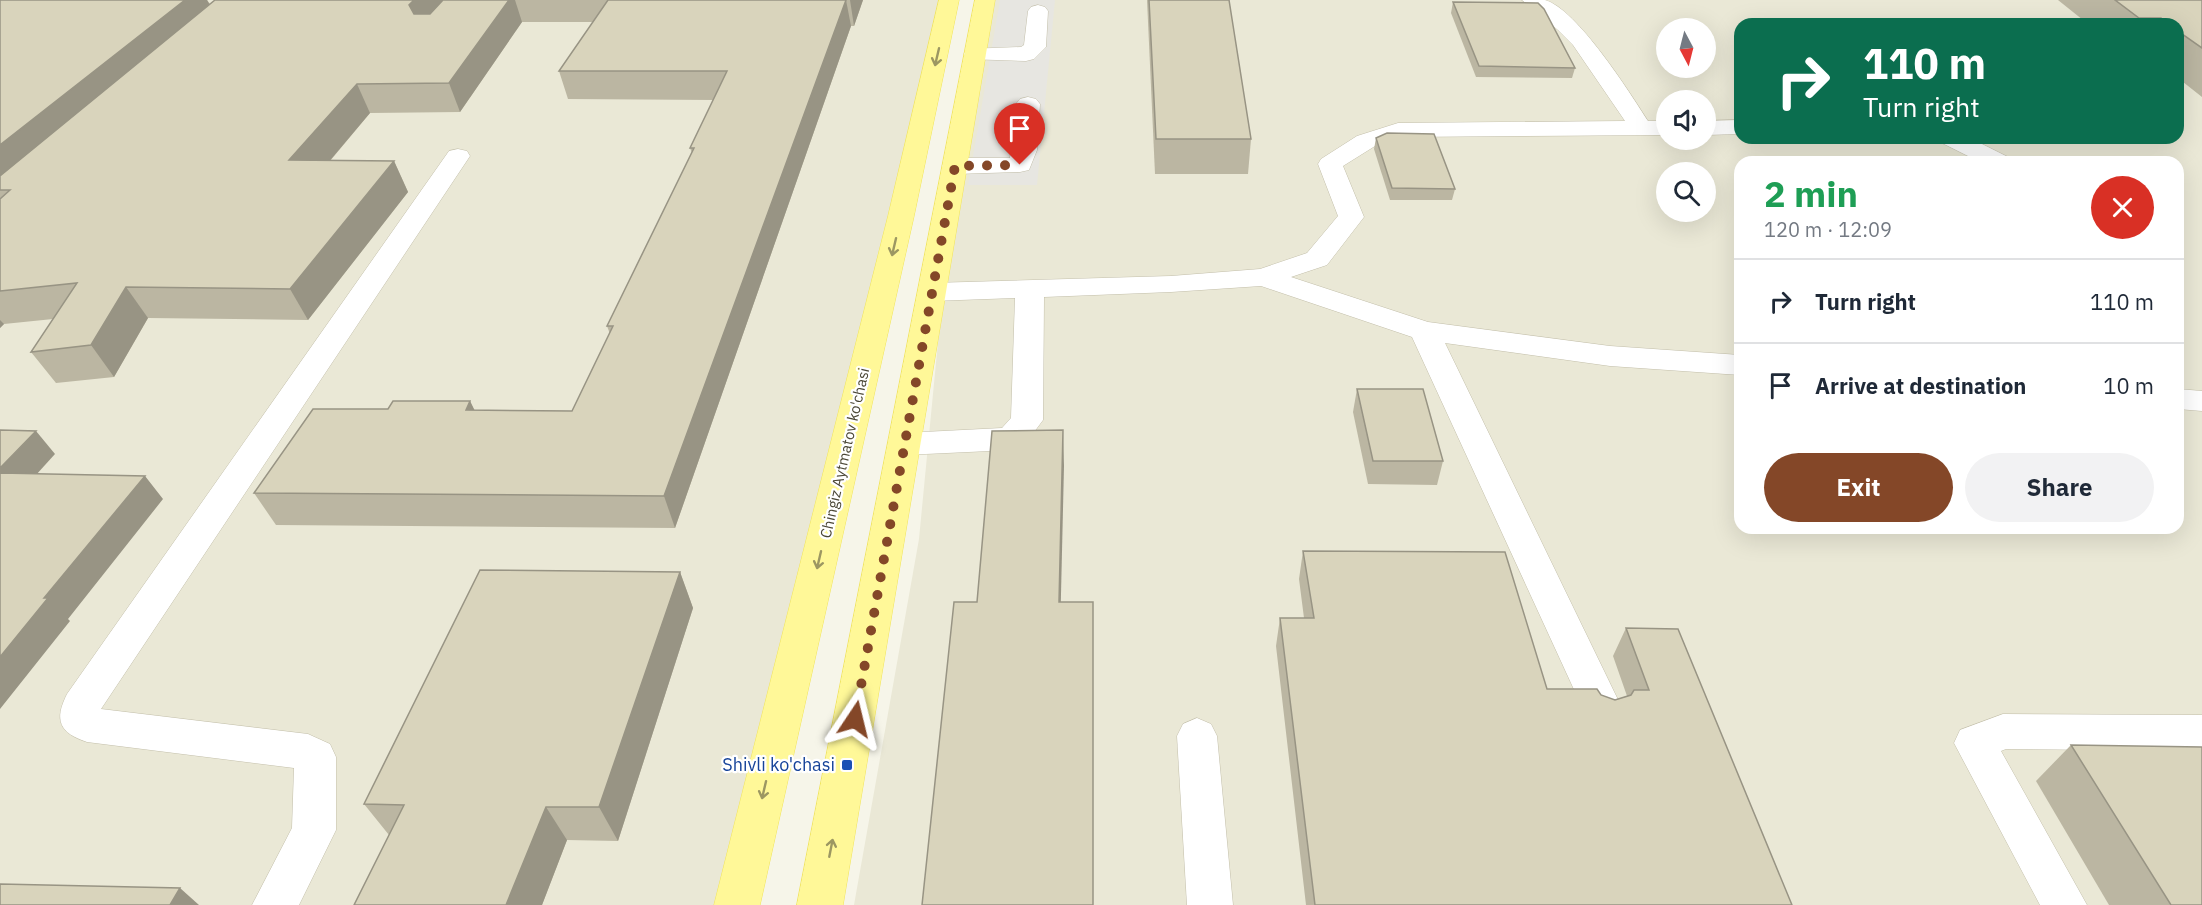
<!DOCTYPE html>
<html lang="en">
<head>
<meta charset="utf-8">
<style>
  body { margin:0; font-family:"IBM Plex Sans",sans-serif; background:#f2f2f3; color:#1f2937; height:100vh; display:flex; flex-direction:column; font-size:22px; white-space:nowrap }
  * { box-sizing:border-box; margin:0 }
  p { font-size:20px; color:#747a83 }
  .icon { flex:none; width:33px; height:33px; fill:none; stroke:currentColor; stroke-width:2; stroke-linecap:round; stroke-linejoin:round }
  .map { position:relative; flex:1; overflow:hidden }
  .details { position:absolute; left:1734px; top:156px; width:450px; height:378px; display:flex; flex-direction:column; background:#fff; border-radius:18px; box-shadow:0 6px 24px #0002 }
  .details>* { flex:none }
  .guide { position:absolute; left:1734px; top:18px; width:450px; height:126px; border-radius:18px; box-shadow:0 6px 24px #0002; background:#0b6e4f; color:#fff; overflow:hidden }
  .needle { width:39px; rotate:173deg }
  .buttons { position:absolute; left:1656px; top:18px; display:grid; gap:12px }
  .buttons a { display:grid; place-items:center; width:60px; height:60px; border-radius:50%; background:#fff; box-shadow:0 6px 24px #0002; font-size:30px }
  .pin { position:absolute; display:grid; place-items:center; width:51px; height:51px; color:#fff; margin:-62px -26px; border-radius:50% 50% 50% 0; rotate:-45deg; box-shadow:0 0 6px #0007 }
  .pin .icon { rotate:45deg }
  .me { position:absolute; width:66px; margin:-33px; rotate:10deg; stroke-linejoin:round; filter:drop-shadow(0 0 4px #0008) }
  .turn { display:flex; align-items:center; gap:21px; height:126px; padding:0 30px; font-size:27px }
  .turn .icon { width:78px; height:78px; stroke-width:2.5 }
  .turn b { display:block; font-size:42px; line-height:51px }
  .round { display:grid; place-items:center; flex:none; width:63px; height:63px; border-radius:32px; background:#f2f2f3 }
  .summary { display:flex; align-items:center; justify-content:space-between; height:102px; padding:0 30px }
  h1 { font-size:36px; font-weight:700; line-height:45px; color:#1e9e55 }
  .button { display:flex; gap:12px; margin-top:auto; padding:12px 30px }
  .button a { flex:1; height:69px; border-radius:36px; background:#844728; color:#fff; font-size:24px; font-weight:700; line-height:69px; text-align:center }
  .button a+a { background:#f2f2f3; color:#1f2937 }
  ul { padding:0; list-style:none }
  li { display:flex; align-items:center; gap:18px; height:84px; padding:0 30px; border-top:2px solid #e0e1e3 }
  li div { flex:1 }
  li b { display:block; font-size:22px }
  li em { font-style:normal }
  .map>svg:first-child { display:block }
  .residential { fill:#eae8d6; fill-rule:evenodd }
  .parking { fill:#e7e6e1 }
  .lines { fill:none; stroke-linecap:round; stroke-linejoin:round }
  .minor-casing { stroke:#c3bfaa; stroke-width:1 }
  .major-casing { stroke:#f1e45b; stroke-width:1 }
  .minor { fill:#fff; fill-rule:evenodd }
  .major { fill:#fff898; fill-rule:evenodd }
  .wall { fill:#bbb6a2 }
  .shaded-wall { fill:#989484 }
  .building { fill:#d9d4bc; stroke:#989484; stroke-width:1.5 }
  .oneway { stroke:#9c9762 }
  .route { stroke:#844728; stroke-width:10; stroke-dasharray:0 18 }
  .transit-dot { fill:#1a4fb4; stroke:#fff; stroke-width:2 }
  .labels { text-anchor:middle; stroke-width:4.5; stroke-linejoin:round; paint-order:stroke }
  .street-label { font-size:15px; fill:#4b4736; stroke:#fff }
  .near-transit-label { font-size:18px; fill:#164399; stroke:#fff; text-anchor:end }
</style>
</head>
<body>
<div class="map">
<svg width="2202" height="905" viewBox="0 0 2202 905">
  <rect width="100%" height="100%" fill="#f6f5e9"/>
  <g class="residential">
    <path d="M0 0H949L737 905H0Z"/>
    <path d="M985 0H2202V905H854L919 539 955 166ZM1740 24H2178V138H1740ZM1666 28H1706V68H1666ZM1666 100H1706V140H1666ZM1740 162H2178V528H1740ZM1666 172H1706V212H1666Z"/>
  </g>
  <path class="parking" d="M1000 0H1055L1037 185H968Z"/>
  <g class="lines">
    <defs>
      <g id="minor">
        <path d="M1522 0C1529 0 1539 0 1545 0 1577 9 1630 93 1648 121H1666V135L1400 137 1375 146 1343 166 1364 217 1327 265 1291 277 1428 322 1610 346 1740 355V375L1610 366 1445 343 1622 708 1616 720 1602 725 1588 720 1412 337 1261 286 1171 292 1044 297 1043 420 1023 447 1011 450 904 455 892 452 888 444 892 436 904 433 1002 428 1011 418 1015 298 932 301 922 298 918 292 922 286 932 283 1171 276 1260 269 1307 253 1338 216 1318 164 1321 159 1357 136 1398 123 1625 121 1573 45 1558 30Z"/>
        <path d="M1038 5 1045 7 1048 11 1046 47 1034 59 1026 61 967 59 964 54 967 49 1021 47 1024 45 1028 11 1031 7Z"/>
        <path d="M1028 97 1036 99 1040 104 1037 150 1029 170 1020 172 955 174 946 171 942 166 946 161 955 158H1010L1016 104 1020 99Z"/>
        <path d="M1740 120V134L1706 135V121Z"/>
        <path d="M1939 138H1970L2008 157 2011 162H1980L1942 143Z"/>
        <path d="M458 149 467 151 470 156 101 709 308 734 330 744 336 757V830L299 905H252L292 828 294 768 87 742C59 733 54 720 67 694L449 151Z"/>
        <path d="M2178 389 2202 391V411L2178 409Z"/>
        <path d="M2003 714 2202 715V751L2006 749 2001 751 2087 905H2040L1954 743 1960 730Z"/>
        <path d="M1197 718 1211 724 1217 736 1233 905H1187L1177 736 1183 724Z"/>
      </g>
      <g id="major">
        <path d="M939 0H959L914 216 760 905H714L888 216Z"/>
        <path d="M975 0H995L843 905H797Z"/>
      </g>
    </defs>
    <use href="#minor" class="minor-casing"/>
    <use href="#major" class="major-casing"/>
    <use href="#minor" class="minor"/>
    <use href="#major" class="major"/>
  </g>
  <g class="wall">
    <path d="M0 0H207L210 4 215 0H863L854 26H851L675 528 276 525 254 493 388 409 470 401 474 410 572 411 610 334 607 326 692 153 690 148 714 100 568 99 559 71 593 22H522L460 112 370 113 330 161H394L408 192 308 320 148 318 114 377 56 383 31 352 53 319 4 324 0 328Z"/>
    <path d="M1147 0H1229L1251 139 1248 174H1155Z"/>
    <path d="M2058 0H2202V97L2178 78V24H2088Z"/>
    <path d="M1453 2 1575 68 1572 78 1476 77 1451 13Z"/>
    <path d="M1376 138 1455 189 1452 200H1390L1374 149Z"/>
    <path d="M1357 389 1443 461 1437 485 1368 484 1353 412Z"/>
    <path d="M1303 551 1547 689 1601 695 1615 700 1627 696 1613 656 1626 628 1792 905H1306L1276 646 1280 618H1304L1299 579Z"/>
    <path d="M680 572 693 608 618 841 567 840 542 905H354L389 835 364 804Z"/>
    <path d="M2071 745 2202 905H2109L2036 781Z"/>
  </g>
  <g class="shaded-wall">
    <path d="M185 0H207L215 14 0 190V145Z"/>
    <path d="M414 0H450L420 33 409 5Z"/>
    <path d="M509 0H515L522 22 460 112 449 83Z"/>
    <path d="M846 0 851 26 675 528 664 496Z"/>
    <path d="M850 0H863L854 26Z"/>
    <path d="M357 84 370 113 305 190 289 160Z"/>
    <path d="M394 161 408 192 308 320 290 289Z"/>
    <path d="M126 287 148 318 114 377 91 345Z"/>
    <path d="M0 320 4 324 0 328Z"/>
    <path d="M470 401 486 433 466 410Z"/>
    <path d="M1063 430 1064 466 1060 637 1059 602Z"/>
    <path d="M36 431 55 454 16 497 0 479V468Z"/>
    <path d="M145 476 163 499 68 619 70 621 0 709V657L44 598Z"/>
    <path d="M680 572 693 608 618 841 599 807Z"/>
    <path d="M546 807 567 840 542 905H506Z"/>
    <path d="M180 888 199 905H170Z"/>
  </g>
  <g class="building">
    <path d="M0 0H185L0 145Z"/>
    <path d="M215 0H414L409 5 414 14H430L443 0H509L449 83 357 84 289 160 394 161 290 289 126 287 91 345 31 352 77 283 0 291V199L10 190H0V176Z"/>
    <path d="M608 0H846L664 496 254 493 313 409H388L393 401H470L466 410 572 411 613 326H607L694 148H690L727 71H559Z"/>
    <path d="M1149 0H1229L1251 139H1156Z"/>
    <path d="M2115 0H2202V48L2178 31V24H2169L2161 18H2139Z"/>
    <path d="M1453 2 1538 3 1544 9 1575 68 1479 66Z"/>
    <path d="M1387 133 1434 134 1455 189 1392 188 1376 138Z"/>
    <path d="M1357 389H1423L1443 461H1373Z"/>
    <path d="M0 430 36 431 0 468Z"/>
    <path d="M1063 430 1059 602H1093V905H922L954 602H977L992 431Z"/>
    <path d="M0 473 145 476 44 598H48L0 657Z"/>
    <path d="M1303 551 1505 552 1547 689H1597L1601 695 1615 700 1631 695 1634 690H1649L1626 628 1678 629 1792 905H1315L1280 618H1314Z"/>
    <path d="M480 570 680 572 599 807H546L506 905H354L404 805 364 804Z"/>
    <path d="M2071 745 2202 747V905H2171Z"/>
    <path d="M0 884 180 888 170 905H0Z"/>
  </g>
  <defs><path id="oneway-shaft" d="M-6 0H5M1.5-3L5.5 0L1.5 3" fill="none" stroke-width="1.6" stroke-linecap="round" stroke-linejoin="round" transform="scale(1.5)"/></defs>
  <g class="oneway">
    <use href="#oneway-shaft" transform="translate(937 57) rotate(103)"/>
    <use href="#oneway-shaft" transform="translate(894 247) rotate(103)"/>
    <use href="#oneway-shaft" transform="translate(819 560) rotate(103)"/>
    <use href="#oneway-shaft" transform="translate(764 790) rotate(103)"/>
    <use href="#oneway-shaft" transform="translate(831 848) rotate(-79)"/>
  </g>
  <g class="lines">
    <path class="route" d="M855 719 955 166 1020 165"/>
  </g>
  <rect class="transit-dot" x="841" y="759" width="12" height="12" rx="3"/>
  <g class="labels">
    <g class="street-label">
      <text transform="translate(845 453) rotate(-77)" y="5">Chingiz Aytmatov ko'chasi</text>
    </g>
    <g class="near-transit-label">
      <text x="835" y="771">Shivli ko'chasi</text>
    </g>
  </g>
</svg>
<div class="buttons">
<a><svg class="needle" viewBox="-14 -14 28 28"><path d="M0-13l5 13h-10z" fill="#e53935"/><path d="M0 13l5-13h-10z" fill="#747a83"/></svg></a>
<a><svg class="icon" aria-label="sound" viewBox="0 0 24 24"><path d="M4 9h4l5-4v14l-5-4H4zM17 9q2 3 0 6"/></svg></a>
<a><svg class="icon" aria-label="search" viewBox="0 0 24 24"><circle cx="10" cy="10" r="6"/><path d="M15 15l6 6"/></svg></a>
</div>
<div class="pin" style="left:1020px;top:165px;background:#d93025"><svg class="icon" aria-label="arrive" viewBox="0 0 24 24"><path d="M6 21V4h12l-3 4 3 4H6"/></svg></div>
<svg class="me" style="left:855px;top:719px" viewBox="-20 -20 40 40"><path d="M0-17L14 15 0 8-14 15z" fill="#844728" stroke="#fff" stroke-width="4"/></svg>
<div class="guide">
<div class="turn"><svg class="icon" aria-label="right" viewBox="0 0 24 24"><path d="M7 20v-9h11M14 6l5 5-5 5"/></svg><div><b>110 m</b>Turn right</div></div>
</div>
<section class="details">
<div class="summary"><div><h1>2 min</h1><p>120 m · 12:09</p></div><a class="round" style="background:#d93025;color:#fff"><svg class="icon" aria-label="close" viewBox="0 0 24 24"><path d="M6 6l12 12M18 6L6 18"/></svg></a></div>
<ul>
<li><svg class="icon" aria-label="right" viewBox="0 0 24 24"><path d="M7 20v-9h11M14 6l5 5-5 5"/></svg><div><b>Turn right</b></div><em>110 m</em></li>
<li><svg class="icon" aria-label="arrive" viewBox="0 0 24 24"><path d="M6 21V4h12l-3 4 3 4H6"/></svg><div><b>Arrive at destination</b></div><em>10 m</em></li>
</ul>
<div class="button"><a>Exit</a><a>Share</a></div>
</section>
</div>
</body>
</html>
